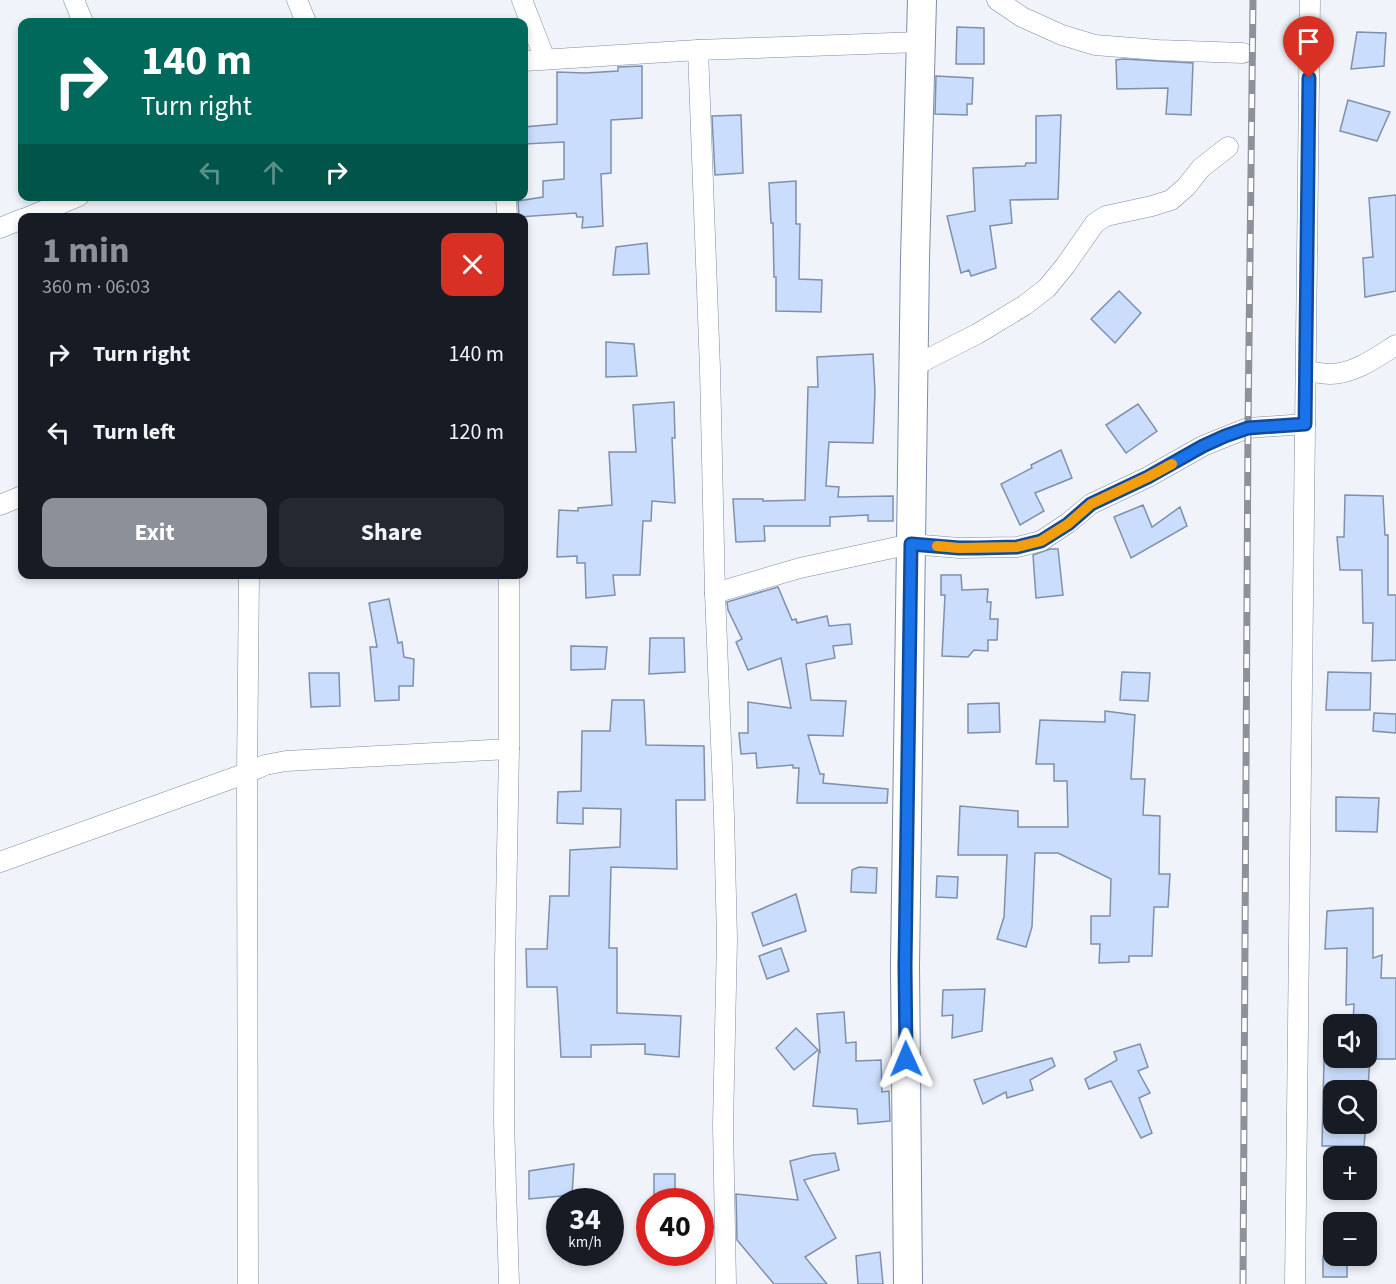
<!DOCTYPE html>
<html lang="en">
<head>
<meta charset="utf-8">
<style>
  body { margin:0; font-family:"Source Sans 3",sans-serif; background:#242831; color:#f1f3f6; height:100vh; display:flex; flex-direction:column; font-size:22px; white-space:nowrap }
  * { box-sizing:border-box; margin:0 }
  p { font-size:20px; color:#9ea1a6 }
  .icon { flex:none; width:33px; height:33px; fill:none; stroke:currentColor; stroke-width:2; stroke-linecap:round; stroke-linejoin:round }
  .map { position:relative; flex:1; overflow:hidden }
  .drawer { position:absolute; left:18px; top:213px; width:510px; height:366px; display:flex; flex-direction:column; background:#171b24; border-radius:12px; box-shadow:0 3px 9px #0003 }
  .drawer>* { flex:none }
  .banner { position:absolute; left:18px; top:18px; width:510px; height:183px; border-radius:12px; box-shadow:0 3px 9px #0003; background:#00695c; color:#fff; overflow:hidden }
  .fabs { position:absolute; left:1323px; top:1014px; display:grid; gap:12px }
  .fabs a { display:grid; place-items:center; width:54px; height:54px; border-radius:12px; background:#171b24; box-shadow:0 3px 9px #0003; font-size:30px }
  .speed { position:absolute; left:546px; top:1188px; display:flex; gap:12px; font-size:30px; font-weight:700; text-align:center }
  .speed>* { display:grid; place-content:center; width:78px; height:78px; border-radius:50%; background:#171b24; box-shadow:0 3px 9px #0003; line-height:1 }
  .speed small { font-size:15px; font-weight:400 }
  .speed .limit { border:9px solid #d22; background:#fff; color:#111 }
  .pin { position:absolute; display:grid; place-items:center; width:51px; height:51px; color:#fff; margin:-62px -26px; border-radius:50% 50% 50% 0; rotate:-45deg; box-shadow:0 0 6px #0007 }
  .pin .icon { rotate:45deg }
  .me { position:absolute; width:66px; margin:-33px; rotate:359deg; stroke-linejoin:round; filter:drop-shadow(0 0 4px #0008) }
  .turn { display:flex; align-items:center; gap:21px; height:126px; padding:0 24px; font-size:27px }
  .turn .icon { width:78px; height:78px; stroke-width:2.5 }
  .turn b { display:block; font-size:42px; line-height:51px }
  .lanes { display:flex; align-items:center; height:57px; padding:0 24px; background:#0003; justify-content:center; gap:30px; direction:ltr }
  .lanes .off { opacity:.35 }
  .round { display:grid; place-items:center; flex:none; width:63px; height:63px; border-radius:12px; background:#242831 }
  .summary { display:flex; align-items:center; justify-content:space-between; height:102px; padding:0 24px }
  h1 { font-size:36px; font-weight:700; line-height:45px; color:#8c9099 }
  .button { display:flex; gap:12px; margin-top:auto; padding:12px 24px }
  .button a { flex:1; height:69px; border-radius:12px; background:#8c9099; color:#fff; font-size:24px; font-weight:700; line-height:69px; text-align:center }
  .button a+a { background:#242831; color:#f1f3f6 }
  ul { padding:0; list-style:none }
  li { display:flex; align-items:center; gap:18px; height:78px; padding:0 24px }
  li div { flex:1 }
  li b { display:block; font-size:22px }
  li em { font-style:normal }
  .map>svg:first-child { display:block }
  .building { fill:#caddfc; stroke:#7e90ab; stroke-width:1.5 }
  .lines { fill:none; stroke-linecap:round; stroke-linejoin:round }
  .street-casing { stroke:#7c8da8; stroke-width:21 }
  .secondary-casing { stroke:#7c8da8; stroke-width:30 }
  .street { stroke:#fff; stroke-width:20 }
  .secondary { stroke:#fff; stroke-width:28 }
  .rail-casing { stroke:#8c919a; stroke-width:7 }
  .rail { stroke:#fff; stroke-width:4.5; stroke-dasharray:14; stroke-linecap:butt }
  .route-casing { stroke:#114b97; stroke-width:15 }
  .route { stroke:#1a73e8; stroke-width:10 }
  .slow { stroke:#f59e0b; stroke-width:10 }
</style>
</head>
<body>
<div class="map">
<svg width="1396" height="1284" viewBox="0 0 1396 1284">
  <rect width="100%" height="100%" fill="#f0f3fa"/>
  <g class="building">
    <path d="M957 27 984 28V64H956Z"/>
    <path d="M1357 32 1386 33 1384 66 1351 69Z"/>
    <path d="M1124 59 1193 63 1191 115 1166 114 1168 88 1117 89 1116 60Z"/>
    <path d="M642 66V118L611 120V173L601 174 603 226 582 228 583 217H577L576 213 519 217 518 201 543 197V181L564 179V142L524 144V127L557 124V72L585 73 618 71V67Z"/>
    <path d="M936 76 973 78 972 104H967V115L935 114Z"/>
    <path d="M1348 100 1390 112 1377 141 1340 131Z"/>
    <path d="M741 115 743 173 715 175 712 116Z"/>
    <path d="M1061 115 1058 199 1010 200 1012 223 990 226 996 268 971 276 969 270 961 273 947 216 975 211 973 168 1025 166 1026 163H1036V116Z"/>
    <path d="M796 181V224H800L799 279 822 280 821 312 776 311V277H774L773 223H771L769 183Z"/>
    <path d="M1396 195V291L1365 297 1363 258 1373 257 1369 198Z"/>
    <path d="M647 243 649 274 613 275 616 247Z"/>
    <path d="M1119 291 1141 313 1115 343 1091 319Z"/>
    <path d="M606 342 634 344 637 376 606 377Z"/>
    <path d="M873 354 875 392 873 443 829 442 826 486 839 487 838 497 893 496V521H868V515L830 517V526H764L765 541 736 542 733 499H763V501L805 500 808 387H818L817 357Z"/>
    <path d="M674 402 675 438H672L675 503 652 501 651 521H643L640 575H613L615 595 586 598 585 563H577V556L557 557 559 510 578 511V508L612 505 609 452H636L633 405Z"/>
    <path d="M1138 404 1157 431 1126 453 1106 425Z"/>
    <path d="M1061 450 1072 478 1035 493 1044 511 1020 525 1001 484 1032 468 1031 465Z"/>
    <path d="M1345 495 1383 496 1385 535H1388V595H1396V660L1372 661 1373 623H1363L1362 570H1340L1337 537H1344Z"/>
    <path d="M1143 505 1152 527 1180 507 1187 526 1131 558 1114 517Z"/>
    <path d="M1050 549H1058L1063 595 1036 598 1033 555Z"/>
    <path d="M941 575H961L962 590 988 589 987 602H991L990 619H998L997 640H988V651L974 650 968 657 942 656 945 595H941Z"/>
    <path d="M778 587 792 620 796 619 797 623 827 616 829 626 850 624 852 644 833 646 835 658 806 664 811 700 846 701 843 736 808 735 820 774H824L823 783 888 789 887 803H797L799 768H793V765L757 768 756 753 741 754 739 733H748V702L791 708 781 658 748 670 736 642 742 639 728 610 727 602Z"/>
    <path d="M389 599 398 643 402 642 404 657 414 659 413 686H399V700L375 701 370 647H377L369 603Z"/>
    <path d="M650 638H684L685 672 649 674Z"/>
    <path d="M571 646 607 647 605 669 571 670Z"/>
    <path d="M1122 672 1150 673 1148 701 1120 700Z"/>
    <path d="M1328 672 1371 673 1370 710H1326Z"/>
    <path d="M309 673H339L340 706 311 707Z"/>
    <path d="M612 700H644L646 745 704 746 705 800H676L677 869 611 867 609 948H617V1013L681 1016 679 1057 645 1054V1044L591 1045V1057H561L557 987H527L526 949H547L550 896H569L570 850 620 847 621 809 583 808V824L557 823 558 792 581 791 582 731H610Z"/>
    <path d="M999 703 1000 732 968 733V704Z"/>
    <path d="M1105 711 1135 715 1131 779H1145L1143 815 1160 816 1159 874H1170L1168 907H1154L1152 956H1129V962L1099 963 1100 944H1091V916H1110L1111 879 1058 853H1035L1032 927 1026 947 997 939 1004 917 1007 855H958L960 806 1018 811V827H1068L1067 781H1054V764H1036L1040 720 1105 722Z"/>
    <path d="M1374 713 1396 714V733L1373 731Z"/>
    <path d="M1336 797 1379 798 1377 832 1336 831Z"/>
    <path d="M859 867 877 868 876 893 851 892 852 870Z"/>
    <path d="M937 876 958 877 957 898 936 897Z"/>
    <path d="M796 894 806 931 763 946 752 913Z"/>
    <path d="M1373 908V958L1382 955 1381 978H1396V1059H1370L1366 1116V1090H1334V1124H1366L1364 1146H1322L1324 1059 1345 1060V1058H1366V1024H1353L1354 1004 1346 1005 1347 948 1325 949 1327 911Z"/>
    <path d="M781 948 789 971 767 979 759 956Z"/>
    <path d="M985 989 982 1031 952 1038 953 1015 942 1016 943 990Z"/>
    <path d="M844 1012 846 1043 856 1042V1061L881 1060 882 1092 889 1091 890 1121 858 1124 857 1109 813 1106 819 1051 820 1052 817 1014Z"/>
    <path d="M796 1028 818 1050 794 1070 776 1048Z"/>
    <path d="M1140 1044 1148 1067 1138 1071 1150 1093 1139 1098 1152 1133 1141 1138 1111 1081 1089 1089 1085 1079 1117 1060 1114 1052Z"/>
    <path d="M1052 1058 1055 1066 1030 1080 1033 1090 1007 1098 1006 1092 983 1104 974 1080Z"/>
    <path d="M835 1153 839 1170 804 1180 836 1238 805 1257 827 1284H774L737 1240 736 1194 798 1200 790 1161 813 1155Z"/>
    <path d="M574 1164 572 1195 529 1199V1171Z"/>
    <rect x="654" y="1174" width="21" height="28"/>
    <path d="M880 1252 883 1284H858L856 1256Z"/>
    <rect x="1323" y="1256" width="24" height="21"/>
  </g>
  <g class="lines">
    <defs>
      <g id="street">
        <path d="M74 0 83 22"/>
        <path d="M297 0 306 22"/>
        <path d="M522 0 545 59"/>
        <path d="M997 0 1022 17 1062 35 1095 45 1158 50 1243 53"/>
        <path d="M698 50 710 369 715 593 724 816 727 939 723 1125 726 1284"/>
        <path d="M524 61 698 50 920 42"/>
        <path d="M506 196 507 218"/>
        <path d="M26 218 79 196"/>
        <path d="M0 228 22 219"/>
        <path d="M914 366 977 334 1025 305 1047 288 1065 266 1095 223 1106 216 1152 206 1171 200 1186 187 1201 168 1228 147"/>
        <path d="M1306 371C1314 372 1322 374 1330 374 1354 374 1377 357 1396 345"/>
        <path d="M0 505 22 496"/>
        <path d="M509 574V749L505 961 504 1122 509 1284"/>
        <path d="M715 593 800 568 911 544 959 548 1017 547 1041 541 1068 523 1091 504 1148 477 1203 446 1225 437 1248 428 1305 424"/>
        <path d="M0 862 247 773 265 765 286 761 509 749"/>
        <path d="M248 1284 247 773 249 574"/>
        <path d="M1295 1284 1310 0"/>
      </g>
      <path id="secondary" d="M908 1284 905 966 915 259 922 0"/>
    </defs>
    <use href="#street" class="street-casing"/>
    <use href="#secondary" class="secondary-casing"/>
    <use href="#street" class="street"/>
    <use href="#secondary" class="secondary"/>
    <defs>
      <path id="rail" d="M1243 1284 1248 428 1253 0"/>
    </defs>
    <use href="#rail" class="rail-casing"/>
    <use href="#rail" class="rail"/>
  </g>
  <g class="lines">
    <defs>
      <path id="route" d="M906 1059 905 966 911 544 959 548H978L1017 547 1041 541 1068 524 1091 504 1148 477 1203 446 1225 436 1248 428 1305 424 1309 78"/>
    </defs>
    <use href="#route" class="route-casing"/>
    <use href="#route" class="route"/>
    <path class="slow" d="M937 546 959 548 1017 547 1041 541 1068 524 1091 504 1148 477 1172 464"/>
  </g>
</svg>
<div class="fabs">
<a><svg class="icon" aria-label="sound" viewBox="0 0 24 24"><path d="M4 9h4l5-4v14l-5-4H4zM17 9q2 3 0 6"/></svg></a>
<a><svg class="icon" aria-label="search" viewBox="0 0 24 24"><circle cx="10" cy="10" r="6"/><path d="M15 15l6 6"/></svg></a>
<a>+</a>
<a>−</a>
</div>
<div class="speed"><div>34<small>km/h</small></div><div class="limit">40</div></div>
<div class="pin" style="left:1309px;top:78px;background:#d93025"><svg class="icon" aria-label="arrive" viewBox="0 0 24 24"><path d="M6 21V4h12l-3 4 3 4H6"/></svg></div>
<svg class="me" style="left:906px;top:1059px" viewBox="-20 -20 40 40"><path d="M0-17L14 15 0 8-14 15z" fill="#1a73e8" stroke="#fff" stroke-width="4"/></svg>
<div class="banner">
<div class="turn"><svg class="icon" aria-label="right" viewBox="0 0 24 24"><path d="M7 20v-9h11M14 6l5 5-5 5"/></svg><div><b>140 m</b>Turn right</div></div>
<div class="lanes"><svg class="icon off" aria-label="left" viewBox="0 0 24 24"><path d="M17 20v-9H6M10 6l-5 5 5 5"/></svg><svg class="icon off" aria-label="ahead" viewBox="0 0 24 24"><path d="M12 20V5M6 11l6-6 6 6"/></svg><svg class="icon" aria-label="right" viewBox="0 0 24 24"><path d="M7 20v-9h11M14 6l5 5-5 5"/></svg></div>
</div>
<section class="drawer">
<div class="summary"><div><h1>1 min</h1><p>360 m · 06:03</p></div><a class="round" style="background:#d93025;color:#fff"><svg class="icon" aria-label="close" viewBox="0 0 24 24"><path d="M6 6l12 12M18 6L6 18"/></svg></a></div>
<ul>
<li><svg class="icon" aria-label="right" viewBox="0 0 24 24"><path d="M7 20v-9h11M14 6l5 5-5 5"/></svg><div><b>Turn right</b></div><em>140 m</em></li>
<li><svg class="icon" aria-label="left" viewBox="0 0 24 24"><path d="M17 20v-9H6M10 6l-5 5 5 5"/></svg><div><b>Turn left</b></div><em>120 m</em></li>
</ul>
<div class="button"><a>Exit</a><a>Share</a></div>
</section>
</div>
</body>
</html>
